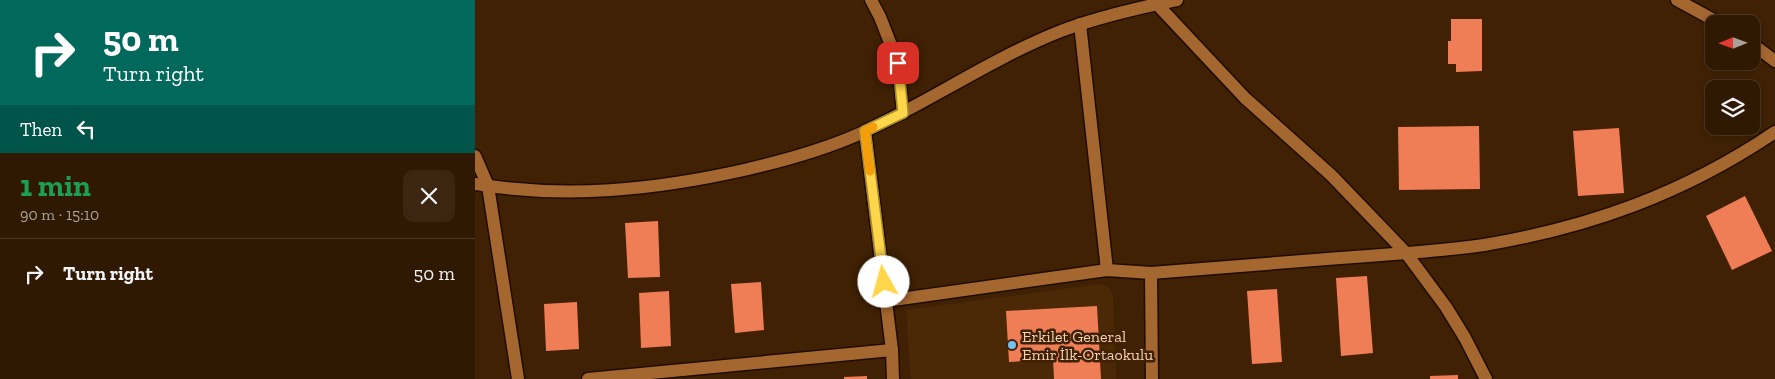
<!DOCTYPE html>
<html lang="en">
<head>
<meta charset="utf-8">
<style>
  body { margin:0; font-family:"Zilla Slab",serif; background:#3c2611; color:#f1f3f6; height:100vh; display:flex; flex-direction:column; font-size:19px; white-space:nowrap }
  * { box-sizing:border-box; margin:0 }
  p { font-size:16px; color:#a8a099 }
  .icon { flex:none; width:28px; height:28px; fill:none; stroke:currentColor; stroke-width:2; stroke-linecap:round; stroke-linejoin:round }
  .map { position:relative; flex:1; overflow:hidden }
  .panel { display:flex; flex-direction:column; background:#301902; width:475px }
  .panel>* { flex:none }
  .banner { background:#00695c; color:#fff; overflow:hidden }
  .needle { width:32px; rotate:269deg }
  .buttons { position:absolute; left:1230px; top:15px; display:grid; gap:10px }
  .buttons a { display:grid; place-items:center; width:55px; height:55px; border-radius:10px; background:#301902; box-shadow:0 2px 8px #0003,0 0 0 1px #4b3824; font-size:25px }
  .pin { position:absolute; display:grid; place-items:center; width:42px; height:42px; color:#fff; margin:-21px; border-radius:10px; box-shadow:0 2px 8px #0006 }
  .me { position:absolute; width:55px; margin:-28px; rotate:353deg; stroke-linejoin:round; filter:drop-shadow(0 0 4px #0008) }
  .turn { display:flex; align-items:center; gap:18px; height:105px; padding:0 20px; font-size:22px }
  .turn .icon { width:65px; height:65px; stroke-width:2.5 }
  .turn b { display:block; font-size:35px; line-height:42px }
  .then { display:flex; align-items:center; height:48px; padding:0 20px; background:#0003; gap:10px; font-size:19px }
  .round { display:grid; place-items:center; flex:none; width:52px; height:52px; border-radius:10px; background:#3c2611 }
  .summary { display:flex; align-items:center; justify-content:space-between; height:85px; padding:0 20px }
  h1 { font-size:30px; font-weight:700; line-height:38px; color:#1e9e55 }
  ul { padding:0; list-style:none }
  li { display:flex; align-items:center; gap:15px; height:70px; padding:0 20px; border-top:1px solid #4b3824 }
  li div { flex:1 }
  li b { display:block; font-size:19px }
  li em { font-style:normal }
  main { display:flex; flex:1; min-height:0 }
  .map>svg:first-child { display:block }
  .built { fill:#4c2906 }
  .building { fill:#ef7d55 }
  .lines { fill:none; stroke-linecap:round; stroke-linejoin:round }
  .minor-casing { stroke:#200d00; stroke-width:15 }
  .minor { stroke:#a46730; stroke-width:12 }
  .route-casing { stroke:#a68a30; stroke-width:12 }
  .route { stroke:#ffd54a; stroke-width:9 }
  .slow { stroke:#f59e0b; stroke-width:9 }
  .poi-dot { fill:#73c1f5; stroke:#402103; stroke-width:2 }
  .labels { text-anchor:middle; stroke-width:5; stroke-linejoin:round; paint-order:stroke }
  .poi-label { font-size:16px; fill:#f4d1b6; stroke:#402103; text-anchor:start }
</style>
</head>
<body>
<main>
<section class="panel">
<div class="banner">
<div class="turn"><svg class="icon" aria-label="right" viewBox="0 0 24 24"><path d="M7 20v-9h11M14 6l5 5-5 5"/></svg><div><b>50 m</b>Turn right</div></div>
<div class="then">Then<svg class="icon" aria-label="left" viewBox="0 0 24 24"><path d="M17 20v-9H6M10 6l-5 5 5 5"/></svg></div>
</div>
<div class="summary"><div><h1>1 min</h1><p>90 m · 15:10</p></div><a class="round"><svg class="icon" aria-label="close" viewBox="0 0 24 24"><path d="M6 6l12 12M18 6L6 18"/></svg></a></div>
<ul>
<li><svg class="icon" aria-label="right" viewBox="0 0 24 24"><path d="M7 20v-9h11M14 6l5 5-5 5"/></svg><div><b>Turn right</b></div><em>50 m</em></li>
</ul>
</section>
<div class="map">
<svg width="1300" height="379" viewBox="0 0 1300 379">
  <rect width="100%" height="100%" fill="#402103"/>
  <path class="built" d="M626 284 634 288 638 295 641 379H436L431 310Z"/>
  <g class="building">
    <path d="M976 19H1007V71L981 72V64H973V41H976Z"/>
    <path d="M1004 126 1005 189 924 190 923 127Z"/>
    <path d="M1144 128 1149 193 1103 196 1098 131Z"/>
    <path d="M1270 196 1297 251 1257 270 1231 216Z"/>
    <path d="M183 221 185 277 153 278 150 223Z"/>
    <path d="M892 276 898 353 866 356 861 278Z"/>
    <path d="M286 282 289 330 260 333 256 284Z"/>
    <path d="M802 289 807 362 777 364 772 291Z"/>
    <path d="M194 291 196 346 166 348 164 293Z"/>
    <path d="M102 302 104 349 71 351 69 304Z"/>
    <path d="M622 306 626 379H579L578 359 534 362 531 311Z"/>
    <path d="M983 375V379H955V376Z"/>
    <path d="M392 376V379H369V377Z"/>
  </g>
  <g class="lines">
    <defs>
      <g id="minor">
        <path d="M396 0 405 17 423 63 428 113"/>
        <path d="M678 0 770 98 856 175 931 253 971 307 990 338 1011 379"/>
        <path d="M1202 0 1246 24"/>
        <path d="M605 24 632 270"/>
        <path d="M1276 43 1300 61"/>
        <path d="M390 131 417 350 418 379"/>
        <path d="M0 156 13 186 43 379"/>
        <path d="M0 184C92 199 179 190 269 170 308 161 348 150 384 134 453 103 515 59 586 31 623 17 662 8 702 0"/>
        <path d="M676 273 677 379"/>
        <path d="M411 301 632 270 676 273C739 268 802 263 865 258 913 254 961 252 1009 245 1116 227 1210 193 1300 132"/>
        <path d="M113 379 417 350"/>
      </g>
    </defs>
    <use href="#minor" class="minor-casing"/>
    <use href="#minor" class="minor"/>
  </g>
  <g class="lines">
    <defs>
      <path id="route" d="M409 282 390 131 428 113 423 63"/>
    </defs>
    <use href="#route" class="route-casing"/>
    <use href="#route" class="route"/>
    <path class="slow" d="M395 171 390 131 398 127"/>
  </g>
  <circle class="poi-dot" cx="537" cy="345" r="5"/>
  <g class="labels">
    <g class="poi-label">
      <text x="547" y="342">Erkilet General<tspan x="547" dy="18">Emir İlk-Ortaokulu</tspan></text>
    </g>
  </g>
</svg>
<div class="buttons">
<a><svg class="needle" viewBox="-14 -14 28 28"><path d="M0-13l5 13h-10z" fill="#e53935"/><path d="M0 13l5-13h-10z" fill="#a8a099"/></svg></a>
<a><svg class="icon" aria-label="layers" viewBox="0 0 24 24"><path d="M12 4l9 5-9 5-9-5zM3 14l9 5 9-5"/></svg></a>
</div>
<div class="pin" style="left:423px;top:63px;background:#d93025"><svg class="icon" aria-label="arrive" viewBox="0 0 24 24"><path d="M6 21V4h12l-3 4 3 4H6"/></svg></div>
<svg class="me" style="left:409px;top:282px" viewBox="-20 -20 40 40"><circle r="19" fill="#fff"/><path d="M0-13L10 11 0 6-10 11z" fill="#ffd54a"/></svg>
</div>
</main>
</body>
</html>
